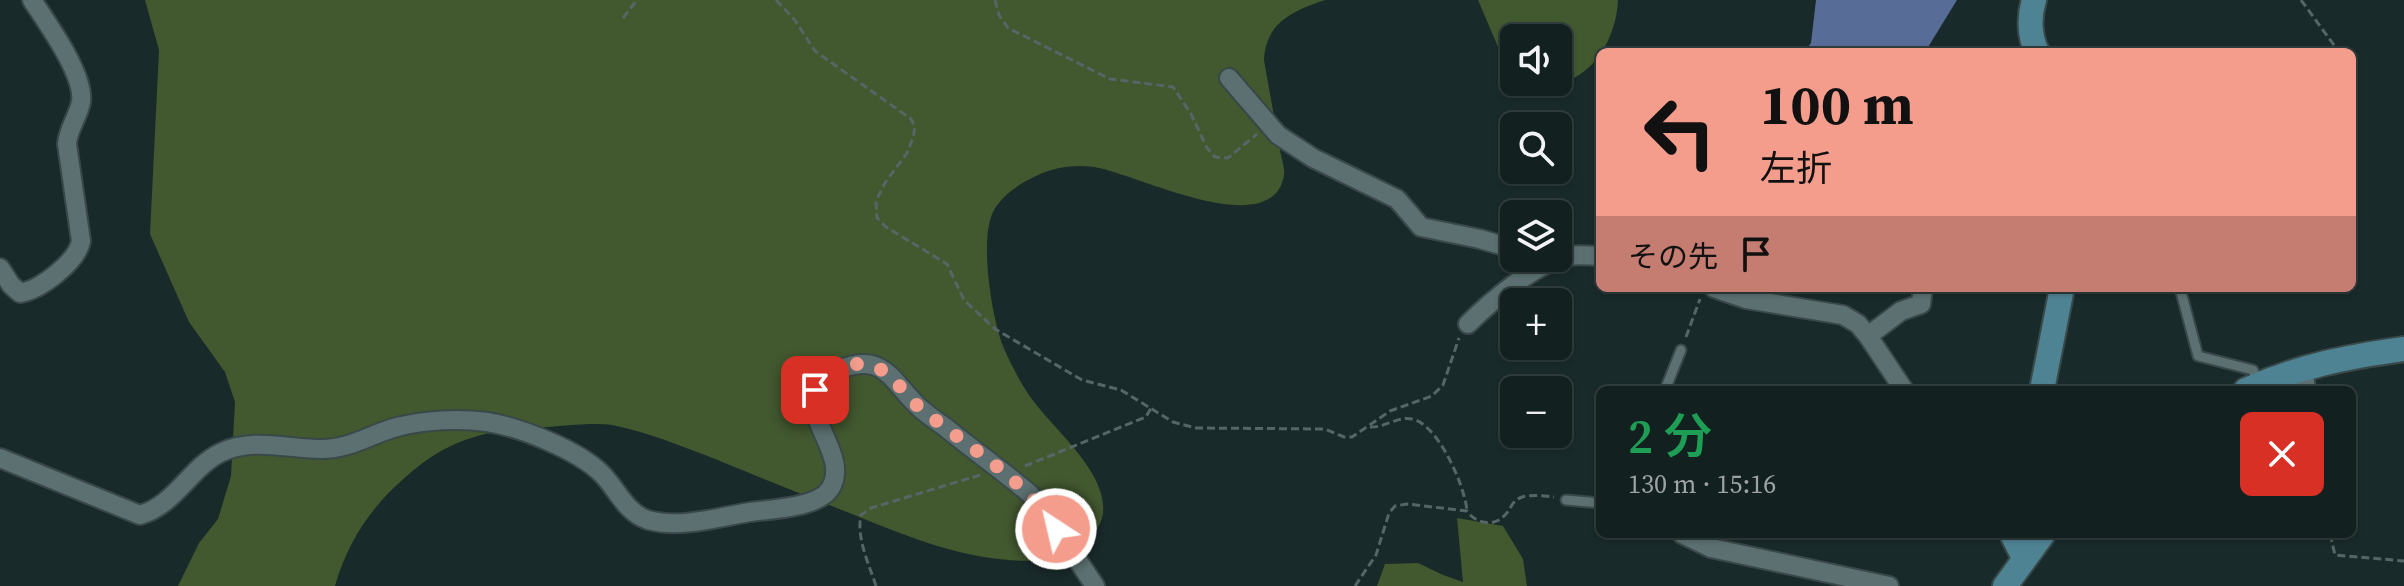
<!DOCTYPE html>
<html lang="ja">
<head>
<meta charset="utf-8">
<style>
  body { margin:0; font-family:"Source Serif 4","Noto Sans JP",serif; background:#202d2d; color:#f1f3f6; height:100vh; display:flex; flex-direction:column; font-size:30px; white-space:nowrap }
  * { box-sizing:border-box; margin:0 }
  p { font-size:26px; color:#9da3a5 }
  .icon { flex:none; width:44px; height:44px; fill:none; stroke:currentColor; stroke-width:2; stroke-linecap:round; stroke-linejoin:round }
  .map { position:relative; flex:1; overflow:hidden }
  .sheet { position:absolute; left:1596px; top:386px; width:760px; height:152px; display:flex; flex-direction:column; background:#132020; border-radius:12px; box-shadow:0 2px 6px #0004,0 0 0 2px #323e3e }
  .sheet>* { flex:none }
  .hud { position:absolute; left:1596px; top:48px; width:760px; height:244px; border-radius:12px; box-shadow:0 2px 6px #0004,0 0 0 2px #323e3e; background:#f59d8d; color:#111; overflow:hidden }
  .buttons { position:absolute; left:1500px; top:24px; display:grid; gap:16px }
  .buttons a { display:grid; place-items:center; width:72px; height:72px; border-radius:12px; background:#132020; box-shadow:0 2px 6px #0004,0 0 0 2px #323e3e; font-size:40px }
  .pin { position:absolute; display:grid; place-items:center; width:68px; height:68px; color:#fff; margin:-34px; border-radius:16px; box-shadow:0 4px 12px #0006 }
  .me { position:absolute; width:88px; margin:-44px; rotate:325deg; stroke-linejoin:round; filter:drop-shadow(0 0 6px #0008) }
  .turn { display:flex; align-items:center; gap:28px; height:168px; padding:0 32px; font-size:36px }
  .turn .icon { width:104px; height:104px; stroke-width:2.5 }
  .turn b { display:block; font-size:56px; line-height:68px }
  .then { display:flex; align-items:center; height:76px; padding:0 32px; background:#0003; gap:16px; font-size:30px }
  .round { display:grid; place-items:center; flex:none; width:84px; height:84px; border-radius:12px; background:#202d2d }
  .overview { display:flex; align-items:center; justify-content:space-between; height:136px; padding:0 32px }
  h1 { font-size:48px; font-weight:600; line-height:60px; color:#1e9e55 }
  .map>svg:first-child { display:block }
  .green { fill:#42582f }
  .water { fill:#586c98 }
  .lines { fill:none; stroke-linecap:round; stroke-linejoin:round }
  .lane-casing { stroke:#394848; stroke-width:13 }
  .street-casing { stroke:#394848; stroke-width:22 }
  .secondary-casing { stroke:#394848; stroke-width:28 }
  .path { stroke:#566666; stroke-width:3; stroke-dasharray:8 4; stroke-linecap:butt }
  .lane { stroke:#5c7071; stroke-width:9 }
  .street { stroke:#5c7071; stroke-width:18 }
  .secondary { stroke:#4e8394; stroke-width:24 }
  .route { stroke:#f59d8d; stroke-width:14; stroke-dasharray:0 25.2 }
</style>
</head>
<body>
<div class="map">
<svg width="2404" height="586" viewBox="0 0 2404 586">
  <rect width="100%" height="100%" fill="#192a2b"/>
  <g class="green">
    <path d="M145 0H1325C1293 11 1266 22 1264 60 1269 90 1275 120 1280 150 1281 157 1285 168 1284 175 1273 245 1132 172 1094 167 1072 164 1050 168 1030 179 1016 186 1000 198 993 212 979 241 992 322 1005 351 1012 366 1020 382 1029 395 1051 428 1107 470 1103 513 1101 533 1081 544 1064 553 1043 564 1014 561 990 558 941 551 894 531 847 512 803 495 759 477 715 459 681 446 648 432 612 425 591 422 566 426 545 427 499 428 457 436 420 465 378 498 350 534 335 586H178L199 543 218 519 231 476 235 402 225 372 189 322 150 234 159 50Z"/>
    <path d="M1478 0H1618C1617 28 1603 60 1579 75 1569 81 1556 85 1545 91L1523 82H1558V38H1514V73L1504 61Z"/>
    <path d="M1457 518 1503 526 1523 559 1527 586H1377L1385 564 1418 563 1443 575 1463 582Z"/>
  </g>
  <path class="water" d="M1816 0H1957L1925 52H1804L1811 43Z"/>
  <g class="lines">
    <defs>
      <g id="lane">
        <path d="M2180 288 2198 356 2253 370 2258 382"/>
        <path d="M1665 390 1681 350"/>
        <path d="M1566 500 1600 503"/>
      </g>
      <g id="street">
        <path d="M1229 78 1278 135 1313 158 1397 199 1421 227 1480 239 1514 249"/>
        <path d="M0 268 11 285 20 293C40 290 77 262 81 241L67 144C68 129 78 117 81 102 85 75 47 23 32 0"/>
        <path d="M1714 288 1746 299 1843 315 1858 324 1868 336 1904 390"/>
        <path d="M1468 324C1491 301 1536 263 1568 256 1578 254 1590 256 1600 256"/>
        <path d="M1868 336 1901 311 1921 304 1923 288"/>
        <path d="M2303 367 2306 390"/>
        <path d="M0 458 140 515C175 505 190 468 220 453 251 437 288 449 322 449 350 449 371 434 397 427 424 420 459 418 487 422 520 427 578 450 602 474 617 489 626 513 648 520 680 529 719 517 750 512 771 509 817 508 830 489 855 450 778 403 837 371 846 366 861 362 872 365 889 369 900 388 912 400 921 411 934 419 945 427 973 450 1003 471 1030 494L1043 508 1095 586"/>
        <path d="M1682 534 1711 548 1889 586"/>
      </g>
      <g id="secondary">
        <path d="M2034 0C2029 16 2029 36 2037 52"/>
        <path d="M2042 390 2062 288"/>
        <path d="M2246 390C2299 366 2347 357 2404 349"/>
        <path d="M2012 534 2024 558"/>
        <path d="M2005 586 2043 534"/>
      </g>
    </defs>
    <use href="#lane" class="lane-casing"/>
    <use href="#street" class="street-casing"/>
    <use href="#secondary" class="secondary-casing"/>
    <g class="path">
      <path d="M776 0 794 19 815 51 911 119 915 127 913 138 907 153 885 183 876 201 877 218 886 227 947 264 964 300 995 329 1082 380 1121 390 1173 422 1196 428 1325 429 1344 437H1352L1390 411 1432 396 1443 385 1459 338"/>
      <path d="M995 0 999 15 1008 28 1110 79 1173 87 1191 114 1207 148 1215 157 1228 158 1257 134"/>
      <path d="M2301 0 2339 52"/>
      <path d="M623 18 637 0"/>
      <path d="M1686 337 1700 299"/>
      <path d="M1370 427C1384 428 1397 416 1412 419 1438 424 1465 486 1467 511"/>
      <path d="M1025 466 1146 417 1151 408"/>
      <path d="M2330 534 2335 555 2404 561"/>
      <path d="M876 586C869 564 856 538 861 515L871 508 980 475"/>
      <path d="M1355 586 1376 555 1389 513 1395 506 1407 504 1467 511C1475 523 1494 528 1505 515 1512 508 1511 501 1522 497 1532 494 1545 496 1554 497"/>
    </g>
    <use href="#lane" class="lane"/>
    <use href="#street" class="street"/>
    <use href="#secondary" class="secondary"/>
  </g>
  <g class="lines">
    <path class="route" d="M815 390C827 374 852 358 873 366 894 373 903 394 919 407 966 446 1023 477 1056 529"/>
  </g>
</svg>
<div class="buttons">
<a><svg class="icon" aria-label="sound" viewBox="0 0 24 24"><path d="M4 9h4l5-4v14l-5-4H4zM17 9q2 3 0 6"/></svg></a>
<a><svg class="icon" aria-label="search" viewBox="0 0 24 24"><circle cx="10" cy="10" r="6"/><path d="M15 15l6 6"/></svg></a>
<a><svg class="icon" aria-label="layers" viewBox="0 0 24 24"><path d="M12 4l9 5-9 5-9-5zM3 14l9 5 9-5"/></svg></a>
<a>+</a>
<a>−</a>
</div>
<div class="pin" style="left:815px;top:390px;background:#d93025"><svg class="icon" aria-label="arrive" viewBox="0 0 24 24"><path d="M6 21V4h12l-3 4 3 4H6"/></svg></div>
<svg class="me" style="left:1056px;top:529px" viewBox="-20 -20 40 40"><circle r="17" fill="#f59d8d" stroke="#fff" stroke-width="3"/><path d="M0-11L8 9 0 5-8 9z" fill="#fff"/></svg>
<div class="hud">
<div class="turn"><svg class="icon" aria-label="left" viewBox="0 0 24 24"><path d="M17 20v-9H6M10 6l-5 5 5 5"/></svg><div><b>100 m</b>左折</div></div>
<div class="then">その先<svg class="icon" aria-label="arrive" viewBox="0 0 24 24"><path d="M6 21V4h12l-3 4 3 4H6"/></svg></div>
</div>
<section class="sheet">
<div class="overview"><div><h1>2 分</h1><p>130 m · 15:16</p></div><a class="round" style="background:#d93025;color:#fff"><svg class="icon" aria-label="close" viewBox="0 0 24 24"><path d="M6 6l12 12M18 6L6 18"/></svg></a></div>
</section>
</div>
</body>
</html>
